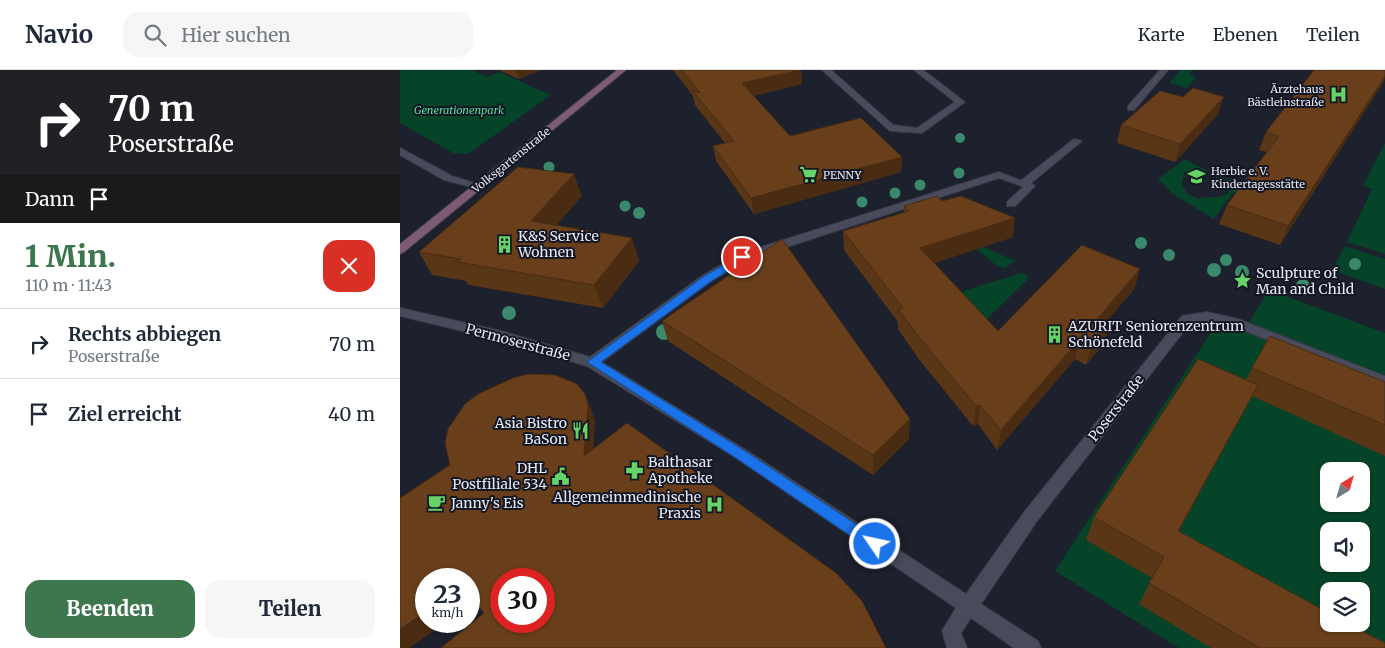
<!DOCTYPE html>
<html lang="de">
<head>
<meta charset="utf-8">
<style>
  body { margin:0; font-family:Merriweather,serif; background:#f6f6f7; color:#1f2937; height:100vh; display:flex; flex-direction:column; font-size:19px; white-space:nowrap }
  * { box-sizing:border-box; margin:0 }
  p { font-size:16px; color:#747a83 }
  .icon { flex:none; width:28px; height:28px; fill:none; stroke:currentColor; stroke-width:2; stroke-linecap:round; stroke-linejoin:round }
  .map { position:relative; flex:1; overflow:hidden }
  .details { display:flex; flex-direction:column; background:#fff; width:400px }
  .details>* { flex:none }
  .hud { background:#202124; color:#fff; overflow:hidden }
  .needle { width:32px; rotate:37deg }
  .tools { position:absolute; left:920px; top:392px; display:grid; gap:10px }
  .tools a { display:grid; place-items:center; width:50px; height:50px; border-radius:10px; background:#fff; box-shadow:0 1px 4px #0004; font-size:25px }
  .speed { position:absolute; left:15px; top:498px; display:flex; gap:10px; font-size:25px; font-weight:700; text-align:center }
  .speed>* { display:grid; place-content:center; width:65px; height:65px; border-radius:50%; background:#fff; box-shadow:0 1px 4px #0004; line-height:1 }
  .speed small { font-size:12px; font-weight:400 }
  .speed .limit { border:8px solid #d22; background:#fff; color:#111 }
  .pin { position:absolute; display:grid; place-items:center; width:42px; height:42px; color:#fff; margin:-21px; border:2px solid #fff; border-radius:50%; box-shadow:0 1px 5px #0007 }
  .me { position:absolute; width:55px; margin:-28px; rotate:304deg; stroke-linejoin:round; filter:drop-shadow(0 0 4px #0008) }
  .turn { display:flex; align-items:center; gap:18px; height:105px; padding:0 25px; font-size:22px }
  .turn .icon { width:65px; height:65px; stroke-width:2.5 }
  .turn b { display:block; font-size:35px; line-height:42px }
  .then { display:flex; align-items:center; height:48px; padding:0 25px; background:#0003; gap:10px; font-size:19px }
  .round { display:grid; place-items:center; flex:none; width:52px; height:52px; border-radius:15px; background:#f6f6f7 }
  .summary { display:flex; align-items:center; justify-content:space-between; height:85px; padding:0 25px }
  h1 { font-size:30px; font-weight:800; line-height:38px; color:#3e764d }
  .primary-button { display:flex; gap:10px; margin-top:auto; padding:10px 25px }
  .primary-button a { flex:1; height:58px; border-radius:15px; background:#3e764d; color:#fff; font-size:20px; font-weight:800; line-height:58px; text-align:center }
  .primary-button a+a { background:#f6f6f7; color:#1f2937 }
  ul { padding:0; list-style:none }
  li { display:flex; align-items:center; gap:15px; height:70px; padding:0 25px; border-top:1px solid #e0e1e3 }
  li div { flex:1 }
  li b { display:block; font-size:19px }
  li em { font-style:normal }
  header { display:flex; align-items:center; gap:30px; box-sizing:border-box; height:70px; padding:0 25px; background:#fff; border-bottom:1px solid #e0e1e3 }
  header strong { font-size:24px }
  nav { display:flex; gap:28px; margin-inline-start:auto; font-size:18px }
  .search { width:350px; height:45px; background:#f6f6f7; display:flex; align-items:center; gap:12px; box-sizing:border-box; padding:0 18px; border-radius:15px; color:#747a83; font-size:19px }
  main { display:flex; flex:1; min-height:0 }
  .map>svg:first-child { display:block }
  .green { fill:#054429; fill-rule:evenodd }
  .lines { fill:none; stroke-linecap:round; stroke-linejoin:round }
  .service-casing { stroke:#383a45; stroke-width:2 }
  .minor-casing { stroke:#383a45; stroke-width:2 }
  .secondary-casing { stroke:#383a45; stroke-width:2 }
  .service { fill:#484b5b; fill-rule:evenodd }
  .minor { fill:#484b5b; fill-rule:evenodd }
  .secondary { fill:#7d5b72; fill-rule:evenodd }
  .tree { fill:#3a896a }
  .wall { fill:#593616 }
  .shaded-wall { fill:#492c12 }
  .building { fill:#683f1a; stroke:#492c12; fill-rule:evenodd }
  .route { fill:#1a73e8; stroke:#114b97 }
  .labels { text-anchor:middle; stroke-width:4; stroke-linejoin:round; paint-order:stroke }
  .far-poi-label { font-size:11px; fill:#e5e8f1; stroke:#141623; text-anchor:start }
  .far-park-label { font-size:11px; font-style:italic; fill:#51df9b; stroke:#141623 }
  .far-street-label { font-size:11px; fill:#e5e8f1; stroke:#141623 }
  .poi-label { font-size:14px; fill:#e5e8f1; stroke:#141623; text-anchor:start }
  .street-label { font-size:14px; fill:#e5e8f1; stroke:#141623 }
</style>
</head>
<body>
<header>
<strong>Navio</strong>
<div class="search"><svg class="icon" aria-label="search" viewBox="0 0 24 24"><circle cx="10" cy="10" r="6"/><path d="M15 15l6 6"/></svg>Hier suchen</div>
<nav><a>Karte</a><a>Ebenen</a><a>Teilen</a></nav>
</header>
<main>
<section class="details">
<div class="hud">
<div class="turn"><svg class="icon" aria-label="right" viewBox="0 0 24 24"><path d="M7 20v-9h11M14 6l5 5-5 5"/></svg><div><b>70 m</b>Poserstraße</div></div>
<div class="then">Dann<svg class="icon" aria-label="arrive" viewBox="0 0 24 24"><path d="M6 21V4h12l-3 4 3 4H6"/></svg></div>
</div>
<div class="summary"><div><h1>1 Min.</h1><p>110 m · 11:43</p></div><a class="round" style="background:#d93025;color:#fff"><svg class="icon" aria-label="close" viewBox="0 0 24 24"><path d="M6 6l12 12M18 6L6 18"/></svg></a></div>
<ul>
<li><svg class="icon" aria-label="right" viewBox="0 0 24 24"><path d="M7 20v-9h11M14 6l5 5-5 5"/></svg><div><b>Rechts abbiegen</b><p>Poserstraße</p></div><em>70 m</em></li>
<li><svg class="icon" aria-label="arrive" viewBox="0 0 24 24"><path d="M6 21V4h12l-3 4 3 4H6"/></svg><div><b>Ziel erreicht</b></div><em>40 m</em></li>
</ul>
<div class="primary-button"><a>Beenden</a><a>Teilen</a></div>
</section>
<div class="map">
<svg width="985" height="578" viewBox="0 0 985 578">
  <rect width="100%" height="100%" fill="#1d202d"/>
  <g class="green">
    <path d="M0 0H72L87 7 99 2 151 25 68 84 53 83 0 53Z"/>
    <path d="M781 0H793L789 4 796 8 787 18 769 13Z"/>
    <path d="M985 73V184L947 172 972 119 963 116Z"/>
    <path d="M785 89 818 107 845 113 838 122 832 124 814 149 773 124 758 109ZM797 103 816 108 830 118 829 122C821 130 809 125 799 129L787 124 782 114V108Z"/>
    <path d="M945 176 985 189V219L932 200Z"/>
    <path d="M584 177 615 191 605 198 598 197 577 179Z"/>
    <path d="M621 203 627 205V210L587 249 581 248 557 223Z"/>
    <path d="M869 220 985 263V578H779L655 501 810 264 818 255 843 262ZM929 401H961V434H929ZM929 461H961V494H929ZM929 521H961V554H929Z"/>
  </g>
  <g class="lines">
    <defs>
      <g id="service">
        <path d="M422 0H431L493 55 517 58 555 32 514 0H523L565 32 522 63 490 61Z"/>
        <path d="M760 0H768L734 40H728V36Z"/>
        <path d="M674 69 682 71 631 113 635 116 615 136H607V132L623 117 618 114 619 112Z"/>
      </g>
      <g id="minor">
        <path d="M0 78 52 106 84 116 79 119 44 110 0 85Z"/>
        <path d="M599 102 635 116 630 119 599 108 347 190 310 212 202 292 346 380 566 524 625 441 782 246 807 242 838 249 985 306V317L835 257 814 251 791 252 637 451 581 534 638 571 641 578H614L571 548 561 563 567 578H547L542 561 556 538 336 388 187 296 100 270 0 246V238L101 261 190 287 302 206 339 184Z"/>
      </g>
      <path id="secondary" d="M217 0H226L4 182 0 184V174Z"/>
    </defs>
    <use href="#service" class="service-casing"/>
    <use href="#minor" class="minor-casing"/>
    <use href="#secondary" class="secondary-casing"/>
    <use href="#service" class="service"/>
    <use href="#minor" class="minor"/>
    <use href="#secondary" class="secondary"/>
  </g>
  <g class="tree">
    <circle cx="560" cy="68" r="5"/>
    <circle cx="149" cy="97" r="5.5"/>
    <circle cx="559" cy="103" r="5.5"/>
    <circle cx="520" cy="115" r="5.5"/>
    <circle cx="495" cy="123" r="5.5"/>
    <circle cx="462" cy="132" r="5.5"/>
    <circle cx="225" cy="136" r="5.5"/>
    <circle cx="239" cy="143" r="6"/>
    <circle cx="741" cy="173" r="6"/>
    <circle cx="769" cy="185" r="6"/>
    <circle cx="826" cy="190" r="6"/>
    <circle cx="955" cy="194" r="6"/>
    <circle cx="814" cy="200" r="7"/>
    <circle cx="842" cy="202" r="7"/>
    <circle cx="903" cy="216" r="7"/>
    <circle cx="109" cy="243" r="7"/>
    <circle cx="264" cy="262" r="8"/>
  </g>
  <g class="wall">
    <path d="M99 0H141L118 9Z"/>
    <path d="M273 0H401L402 14 353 26 390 66 502 87 501 102 354 144 316 91 313 76 325 73 295 35 293 26Z"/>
    <path d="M985 0 984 11 880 175 819 154 827 135 867 82 859 80 866 62Z"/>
    <path d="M783 27 818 44 775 92 717 73 721 55Z"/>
    <path d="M182 126 156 155 232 168 239 191 203 238 69 215 66 211 32 205 19 182Z"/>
    <path d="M542 131 613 167 534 193 598 261 735 218 706 252 710 253 704 273 686 295 675 289 597 380 578 354 573 356 518 288 498 259V252L444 180 443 161 504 143V136Z"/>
    <path d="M262 251 509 369 473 405 268 271Z"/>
    <path d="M852 298 985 312V386L852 326 779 461 985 578H811L739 534 752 508 686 470 694 447 846 310Z"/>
  </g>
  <g class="shaded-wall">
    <path d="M115 0H141L118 9Z"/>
    <path d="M401 0 402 14 344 28 342 13Z"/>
    <path d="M985 6 984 11 880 175 888 156Z"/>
    <path d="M824 27 818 44 775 92 780 74Z"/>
    <path d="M502 87 501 102 354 144 351 128Z"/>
    <path d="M174 104 182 126 140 174 131 151Z"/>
    <path d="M615 148 613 167 520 198V178Z"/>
    <path d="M232 168 239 191 203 238 194 215Z"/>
    <path d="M740 199 735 218 692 268 698 248Z"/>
    <path d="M710 253 704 273 686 295 692 275Z"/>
    <path d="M680 269 675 289 597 380 601 360Z"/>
    <path d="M858 315 845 338 767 483 778 461Z"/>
    <path d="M185 324 192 341 195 351 192 402 184 386Z"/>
    <path d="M580 335 578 354 573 356 576 336Z"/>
    <path d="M510 349 509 369 473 405V385Z"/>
    <path d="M69 521 78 532 69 538Z"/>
    <path d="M26 542V551H49L9 578H0V559Z"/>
  </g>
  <g class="building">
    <path d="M281 0H400L342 13 390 66 461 48 502 87 351 128 313 76 334 71 292 20 300 23Z"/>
    <path d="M914 0H985V6L888 156 827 135 879 66 866 62Z"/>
    <path d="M793 18 824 27 780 74 721 55 760 21 783 27Z"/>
    <path d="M118 97 174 104 131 151 232 168 194 215 57 192 61 189 19 182Z"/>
    <path d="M537 126 542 131 561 126 615 148 520 178 598 261 682 175 740 199 698 248 710 253 692 275 680 269 601 360 580 335 576 336 519 267 498 239 503 238 443 161 509 141 504 136Z"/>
    <path d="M382 169 510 349 473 385 262 251Z"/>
    <path d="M870 266 985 312V355L852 298Z"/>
    <path d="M798 289 858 315 778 461 929 543V554H949L985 573V578H860L749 513 764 487 694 447Z"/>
    <path d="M128 304 155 305 177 314 185 324 188 335 184 386 227 353 436 503 462 531 486 578H41L84 543 69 522V509H26V542L0 559V428L50 395 45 373 48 359 65 334 78 324 113 308ZM101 509H144V551H101Z"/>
  </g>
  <path class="route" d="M342 184 347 187 346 189 310 212 201 292 345 381 480 470 483 474 480 479 475 481 470 479 336 388 187 292 303 207Z"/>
  <defs>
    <symbol id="hospital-bare" viewBox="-9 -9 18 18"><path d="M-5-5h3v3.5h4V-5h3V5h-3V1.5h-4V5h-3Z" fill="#65d467" stroke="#141623" stroke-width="2.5" paint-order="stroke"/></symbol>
    <symbol id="supermarket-bare" viewBox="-9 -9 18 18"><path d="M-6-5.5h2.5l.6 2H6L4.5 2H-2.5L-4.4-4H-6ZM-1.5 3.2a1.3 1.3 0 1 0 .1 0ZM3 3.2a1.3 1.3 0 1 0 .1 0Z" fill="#65d467" stroke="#141623" stroke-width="2.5" paint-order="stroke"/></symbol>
    <symbol id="school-bare" viewBox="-9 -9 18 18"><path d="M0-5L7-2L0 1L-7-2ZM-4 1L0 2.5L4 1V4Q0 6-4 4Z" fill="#65d467" stroke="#141623" stroke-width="2.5" paint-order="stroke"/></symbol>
    <symbol id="building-bare" viewBox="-9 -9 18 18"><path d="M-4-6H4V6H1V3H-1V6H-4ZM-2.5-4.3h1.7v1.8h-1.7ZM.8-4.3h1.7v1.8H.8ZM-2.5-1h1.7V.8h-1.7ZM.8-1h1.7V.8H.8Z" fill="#65d467" stroke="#141623" stroke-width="2.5" paint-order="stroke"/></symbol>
    <symbol id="sight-bare" viewBox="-9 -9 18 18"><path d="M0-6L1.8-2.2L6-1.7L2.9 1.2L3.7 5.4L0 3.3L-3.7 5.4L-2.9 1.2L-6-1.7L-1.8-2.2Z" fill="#65d467" stroke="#141623" stroke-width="2.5" paint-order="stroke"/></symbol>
    <symbol id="restaurant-bare" viewBox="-9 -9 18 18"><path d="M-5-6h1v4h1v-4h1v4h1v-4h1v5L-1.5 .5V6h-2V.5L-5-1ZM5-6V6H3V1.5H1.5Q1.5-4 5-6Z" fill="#65d467" stroke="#141623" stroke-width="2.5" paint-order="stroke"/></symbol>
    <symbol id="pharmacy-bare" viewBox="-9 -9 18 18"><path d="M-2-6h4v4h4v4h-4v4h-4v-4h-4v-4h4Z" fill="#65d467" stroke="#141623" stroke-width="2.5" paint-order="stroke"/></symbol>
    <symbol id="civic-bare" viewBox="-9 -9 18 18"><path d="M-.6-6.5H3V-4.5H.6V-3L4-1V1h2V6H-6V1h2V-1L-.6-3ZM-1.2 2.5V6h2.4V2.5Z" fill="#65d467" stroke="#141623" stroke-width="2.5" paint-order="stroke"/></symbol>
    <symbol id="cafe-bare" viewBox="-9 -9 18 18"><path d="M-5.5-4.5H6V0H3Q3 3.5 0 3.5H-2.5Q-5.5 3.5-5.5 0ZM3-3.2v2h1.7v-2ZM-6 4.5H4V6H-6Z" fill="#65d467" stroke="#141623" stroke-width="2.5" paint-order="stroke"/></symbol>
  </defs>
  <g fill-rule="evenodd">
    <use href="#hospital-bare" x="926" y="12" width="25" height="25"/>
    <use href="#supermarket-bare" x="396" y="92" width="25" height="25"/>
    <use href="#school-bare" x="784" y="94" width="25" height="25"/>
    <use href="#building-bare" x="92" y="162" width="25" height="25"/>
    <use href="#sight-bare" x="830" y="198" width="25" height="25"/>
    <use href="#building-bare" x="642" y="252" width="25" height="25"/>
    <use href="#restaurant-bare" x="168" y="348" width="25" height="25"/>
    <use href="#pharmacy-bare" x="222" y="388" width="25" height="25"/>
    <use href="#civic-bare" x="148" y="394" width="25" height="25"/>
    <use href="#cafe-bare" x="24" y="420" width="25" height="25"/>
    <use href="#hospital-bare" x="302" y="422" width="25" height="25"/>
  </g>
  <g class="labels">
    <g class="far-poi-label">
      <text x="924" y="23" text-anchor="end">Ärztehaus<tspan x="924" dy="13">Bästleinstraße</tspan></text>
      <text x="811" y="105">Herbie e. V.<tspan x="811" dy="13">Kindertagesstätte</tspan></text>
      <text x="423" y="109">PENNY</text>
    </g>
    <g class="far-park-label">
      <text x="59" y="44">Generationenpark</text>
    </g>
    <g class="far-street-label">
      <text transform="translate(111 90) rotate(-39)" y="4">Volksgartenstraße</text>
    </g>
    <g class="poi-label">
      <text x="118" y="171">K&amp;S Service<tspan x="118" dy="16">Wohnen</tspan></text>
      <text x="856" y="208">Sculpture of<tspan x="856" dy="16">Man and Child</tspan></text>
      <text x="668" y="261">AZURIT Seniorenzentrum<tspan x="668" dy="16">Schönefeld</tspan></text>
      <text x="167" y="358" text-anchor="end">Asia Bistro<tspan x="167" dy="16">BaSon</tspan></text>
      <text x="248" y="397">Balthasar<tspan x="248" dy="16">Apotheke</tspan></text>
      <text x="147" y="403" text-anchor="end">DHL<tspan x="147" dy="16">Postfiliale 534</tspan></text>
      <text x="301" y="432" text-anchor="end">Allgemeinmedinische<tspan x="301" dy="16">Praxis</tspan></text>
      <text x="51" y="438">Janny's Eis</text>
    </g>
    <g class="street-label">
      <text transform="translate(118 272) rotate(15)" y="5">Permoserstraße</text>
      <text transform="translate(716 338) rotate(-52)" y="5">Poserstraße</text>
    </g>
  </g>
</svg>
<div class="tools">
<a><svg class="needle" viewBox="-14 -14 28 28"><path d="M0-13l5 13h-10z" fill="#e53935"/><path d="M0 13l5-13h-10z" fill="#747a83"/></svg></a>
<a><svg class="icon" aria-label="sound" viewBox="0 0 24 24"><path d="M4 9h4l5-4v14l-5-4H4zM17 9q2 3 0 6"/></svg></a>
<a><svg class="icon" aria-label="layers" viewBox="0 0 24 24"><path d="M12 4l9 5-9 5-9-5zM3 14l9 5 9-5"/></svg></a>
</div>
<div class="speed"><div>23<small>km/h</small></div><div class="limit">30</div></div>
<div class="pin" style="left:342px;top:187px;background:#d93025"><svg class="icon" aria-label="arrive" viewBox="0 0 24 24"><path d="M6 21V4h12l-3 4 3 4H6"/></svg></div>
<svg class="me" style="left:475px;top:474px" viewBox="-20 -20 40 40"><circle r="17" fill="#1a73e8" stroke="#fff" stroke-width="3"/><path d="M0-11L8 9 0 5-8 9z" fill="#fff"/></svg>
</div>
</main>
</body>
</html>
